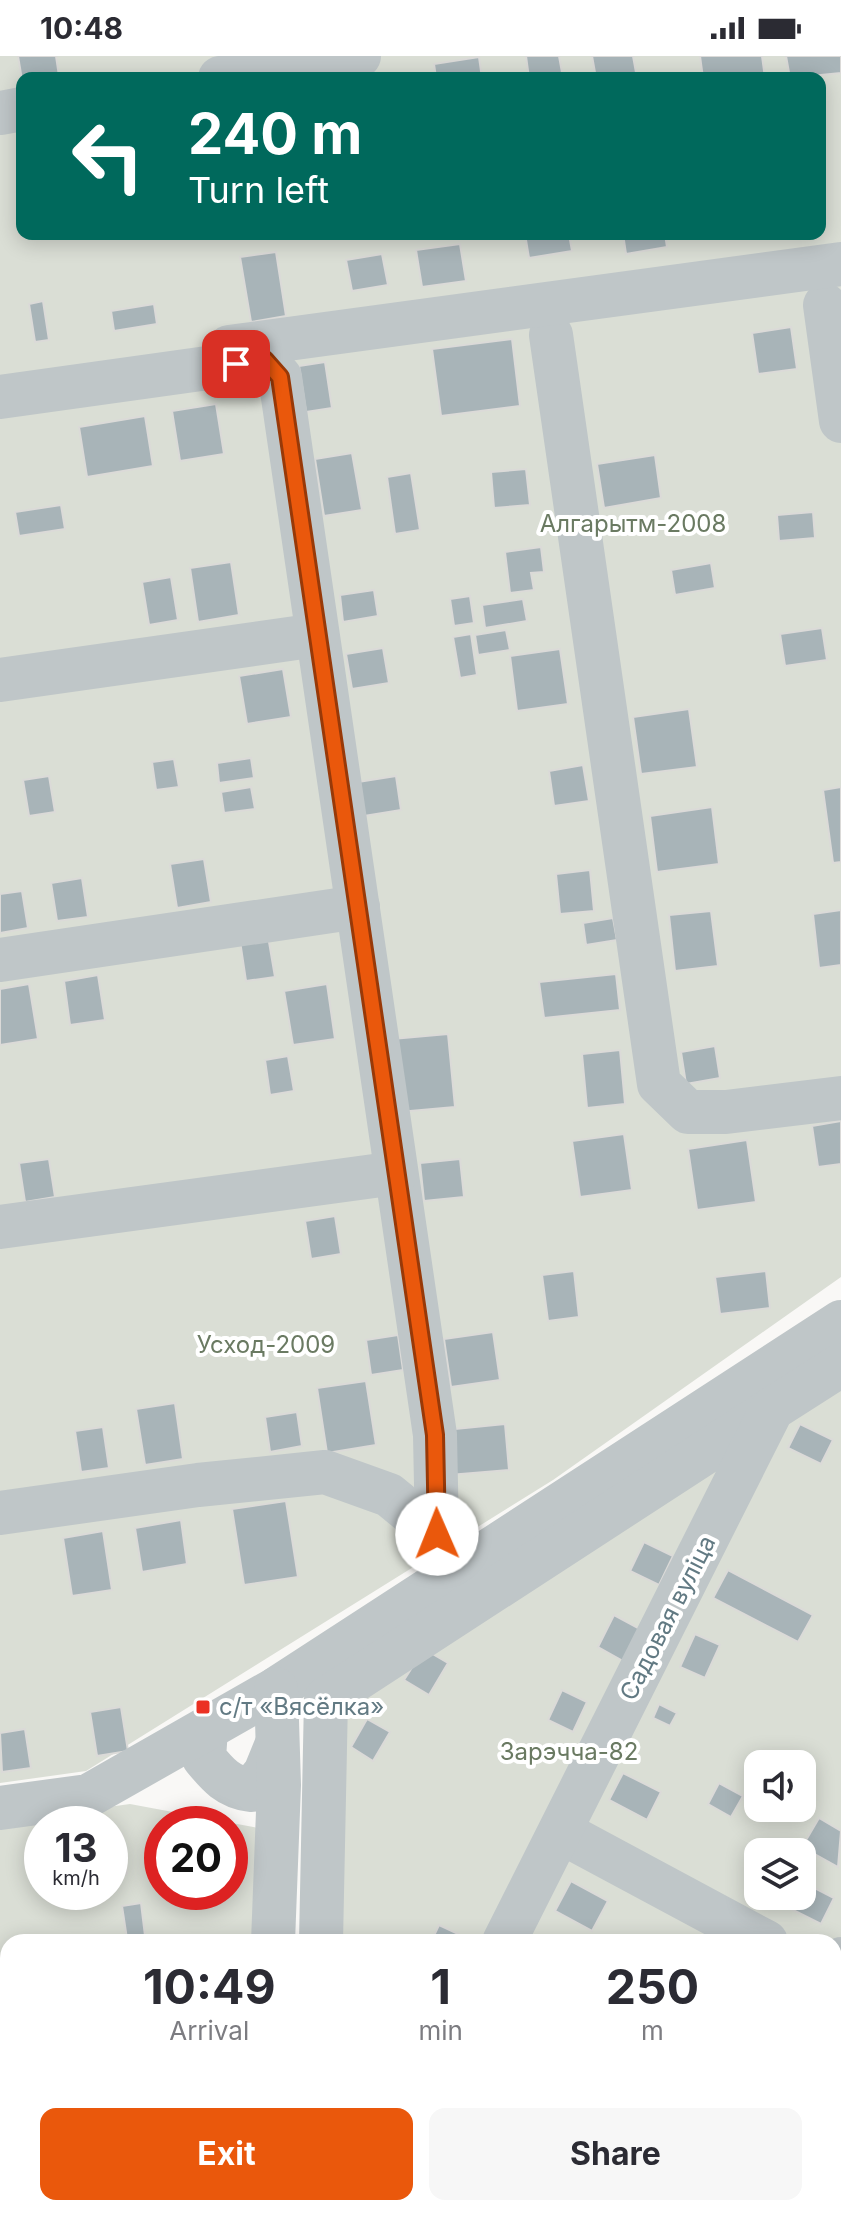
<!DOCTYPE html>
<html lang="en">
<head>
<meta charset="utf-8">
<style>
  body { margin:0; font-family:Inter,sans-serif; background:#f7f7f7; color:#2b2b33; height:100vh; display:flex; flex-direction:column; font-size:30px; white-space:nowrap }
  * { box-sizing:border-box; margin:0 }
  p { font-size:26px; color:#7c7c81 }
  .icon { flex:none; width:44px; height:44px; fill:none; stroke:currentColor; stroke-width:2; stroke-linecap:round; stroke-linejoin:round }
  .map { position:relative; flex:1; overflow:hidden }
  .panel { position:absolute; left:0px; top:1878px; width:842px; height:282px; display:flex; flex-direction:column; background:#fff; border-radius:24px 24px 0 0; box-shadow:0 4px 20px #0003 }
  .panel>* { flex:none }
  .banner { position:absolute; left:16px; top:16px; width:810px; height:168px; border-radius:16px; box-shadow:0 4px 20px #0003; background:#00695c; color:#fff; overflow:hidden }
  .fabs { position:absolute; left:744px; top:1694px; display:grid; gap:16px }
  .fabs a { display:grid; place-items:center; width:72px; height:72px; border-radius:16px; background:#fff; box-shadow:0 4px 20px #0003; font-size:40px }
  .speed { position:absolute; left:24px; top:1750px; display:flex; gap:16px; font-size:40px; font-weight:700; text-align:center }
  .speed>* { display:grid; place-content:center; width:104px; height:104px; border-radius:50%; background:#fff; box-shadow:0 4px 20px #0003; line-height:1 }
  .speed small { font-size:20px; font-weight:400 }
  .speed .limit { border:12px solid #d22; background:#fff; color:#111 }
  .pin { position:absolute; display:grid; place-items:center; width:68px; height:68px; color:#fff; margin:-34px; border-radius:16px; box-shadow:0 4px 12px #0006 }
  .me { position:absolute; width:88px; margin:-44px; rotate:359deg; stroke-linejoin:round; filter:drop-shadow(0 0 6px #0008) }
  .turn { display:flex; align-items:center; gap:28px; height:168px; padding:0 40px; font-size:36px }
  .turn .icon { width:104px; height:104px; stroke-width:2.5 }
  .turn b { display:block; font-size:56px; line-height:68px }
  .eta { display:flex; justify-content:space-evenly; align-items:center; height:136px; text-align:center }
  .eta b { font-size:48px; font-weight:700; line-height:56px }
  .button { display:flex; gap:16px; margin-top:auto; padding:16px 40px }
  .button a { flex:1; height:92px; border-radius:16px; background:#ea580c; color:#fff; font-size:32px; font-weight:700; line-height:92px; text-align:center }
  .button a+a { background:#f7f7f7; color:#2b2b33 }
  .status { display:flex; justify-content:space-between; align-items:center; height:56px; padding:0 40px; background:#fff; direction:ltr }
  .status svg { height:22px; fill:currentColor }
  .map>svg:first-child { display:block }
  .green { fill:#daded5; fill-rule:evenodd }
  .building { fill:#a8b4b8; stroke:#dbdad8; stroke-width:2 }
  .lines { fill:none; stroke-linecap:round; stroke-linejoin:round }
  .minor { stroke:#bfc6c8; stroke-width:44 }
  .route-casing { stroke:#983908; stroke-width:20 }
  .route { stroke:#ea580c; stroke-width:14 }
  .poi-dot { fill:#eb3123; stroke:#fff; stroke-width:3 }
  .labels { text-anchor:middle; stroke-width:8; stroke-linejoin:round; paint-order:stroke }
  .park-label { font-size:24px; fill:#6a7a62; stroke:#fff }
  .street-label { font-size:24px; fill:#627a83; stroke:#fff }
  .poi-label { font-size:24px; fill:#627a83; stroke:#fff; text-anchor:start }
</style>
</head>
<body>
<div class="status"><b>10:48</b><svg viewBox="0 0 49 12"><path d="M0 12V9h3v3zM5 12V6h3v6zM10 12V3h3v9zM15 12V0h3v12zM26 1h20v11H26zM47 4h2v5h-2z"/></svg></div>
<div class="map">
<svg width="841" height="2159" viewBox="0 0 841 2159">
  <rect width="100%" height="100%" fill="#f9f8f6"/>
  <g class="green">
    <path d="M0 0H841V1221L553 1424 86 1715 0 1727ZM22 22H820V178H22Z"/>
    <path d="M841 1301V2159H295V2152H834V1886H304L312 1635ZM758 1708H802V1752H758ZM758 1796H802V1840H758Z"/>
    <path d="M130 1748 264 1773 260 1886H8V2152H252V2159H0V1766ZM42 1768H110V1836H42ZM162 1768H230V1836H162Z"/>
  </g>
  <g class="building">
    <path d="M18 0H56L59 20 22 24Z"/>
    <path d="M526 0H559L563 22H529Z"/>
    <path d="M592 0H633L637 22H596Z"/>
    <path d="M700 0H762L765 22H703Z"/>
    <path d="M786 0H841V17L790 22Z"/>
    <path d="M479 1 482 22H436L434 8Z"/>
    <path d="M525 178H569L572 195 529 202Z"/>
    <path d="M623 178H665L667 191 626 198Z"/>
    <path d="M460 188 466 225 422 231 416 194Z"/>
    <path d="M276 196 286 260 251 266 240 201Z"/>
    <path d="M382 198 388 229 352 235 346 204Z"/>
    <path d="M43 245 49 284 35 286 29 248Z"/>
    <path d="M154 248 157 268 114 275 111 255Z"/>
    <path d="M791 271 797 313 758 318 752 277Z"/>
    <path d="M512 283 520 350 441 360 432 293Z"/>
    <path d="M325 306 332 352 306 356 299 310Z"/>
    <path d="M216 348 224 398 180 405 172 355Z"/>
    <path d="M145 360 153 410 87 421 79 371Z"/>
    <path d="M352 397 362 454 324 460 315 403Z"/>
    <path d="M655 399 661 442 604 452 597 408Z"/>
    <path d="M526 413 530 449 494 452 491 416Z"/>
    <path d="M411 417 420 474 395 478 387 421Z"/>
    <path d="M61 449 65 473 19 480 15 456Z"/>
    <path d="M813 456 815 482 779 485 777 459Z"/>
    <path d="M541 491 544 516 531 517 534 534 510 537 505 496Z"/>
    <path d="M231 506 239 559 198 566 190 512Z"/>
    <path d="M711 507 715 532 675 539 671 514Z"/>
    <path d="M171 521 178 564 149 569 142 526Z"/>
    <path d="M374 534 378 560 343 566 340 539Z"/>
    <path d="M470 540 474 567 454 570 450 543Z"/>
    <path d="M523 543 527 565 485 572 482 549Z"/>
    <path d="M822 572 827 604 785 610 780 578Z"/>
    <path d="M506 574 510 594 478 599 475 579Z"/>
    <path d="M471 578 477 619 460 622 453 581Z"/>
    <path d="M383 592 389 627 352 633 346 598Z"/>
    <path d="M560 593 568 648 517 655 510 600Z"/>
    <path d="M283 613 291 661 247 668 239 620Z"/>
    <path d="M689 653 697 711 641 718 633 661Z"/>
    <path d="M251 702 254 722 219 727 217 707Z"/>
    <path d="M174 703 179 731 156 734 152 706Z"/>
    <path d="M583 709 589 745 554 750 549 715Z"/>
    <path d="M49 720 55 756 29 760 23 724Z"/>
    <path d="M396 720 401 754 364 760 358 726Z"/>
    <path d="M251 731 255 753 224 757 221 736Z"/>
    <path d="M841 731V806L833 807 823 734Z"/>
    <path d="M712 751 719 808 657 816 650 760Z"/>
    <path d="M204 803 211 846 177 852 170 808Z"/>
    <path d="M590 814 594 855 560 858 556 818Z"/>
    <path d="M82 822 88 861 57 865 51 827Z"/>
    <path d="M22 835 28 872 0 877V838Z"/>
    <path d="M841 854V909L819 912 813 858Z"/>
    <path d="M711 855 718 910 675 915 669 859Z"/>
    <path d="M613 862 617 884 586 889 583 867Z"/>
    <path d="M268 880 275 921 246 925 240 885Z"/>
    <path d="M616 918 620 954 544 962 539 926Z"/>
    <path d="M98 919 105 964 70 969 64 925Z"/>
    <path d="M29 928 38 983 0 989V933Z"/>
    <path d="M327 928 335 983 293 989 284 935Z"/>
    <path d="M448 978 455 1051 399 1056 392 983Z"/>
    <path d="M715 990 720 1022 686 1028 681 996Z"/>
    <path d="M620 994 625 1048 587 1052 582 998Z"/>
    <path d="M288 1000 294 1035 270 1039 265 1004Z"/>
    <path d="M841 1065V1108L818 1111 812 1070Z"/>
    <path d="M624 1078 632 1134 580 1141 572 1085Z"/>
    <path d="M747 1084 756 1146 697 1154 688 1093Z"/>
    <path d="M49 1103 55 1141 25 1146 19 1107Z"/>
    <path d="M460 1103 464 1141 424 1145 420 1107Z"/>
    <path d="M335 1160 341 1198 311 1203 305 1165Z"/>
    <path d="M574 1215 579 1261 548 1265 542 1219Z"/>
    <path d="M766 1215 770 1252 720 1258 715 1221Z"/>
    <path d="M493 1276 500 1324 451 1331 444 1283Z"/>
    <path d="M398 1279 403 1314 371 1319 366 1284Z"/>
    <path d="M366 1325 376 1389 327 1397 317 1332Z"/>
    <path d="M175 1347 183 1403 145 1409 136 1353Z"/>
    <path d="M297 1356 302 1390 270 1396 265 1361Z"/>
    <path d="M505 1368 509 1414 449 1419 445 1374Z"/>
    <path d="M800 1368 833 1384 821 1408 788 1392Z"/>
    <path d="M103 1371 109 1412 81 1416 75 1375Z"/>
    <path d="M286 1445 298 1521 244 1529 232 1453Z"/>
    <path d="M181 1464 187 1508 142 1516 135 1472Z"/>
    <path d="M103 1475 112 1534 72 1540 63 1482Z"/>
    <path d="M644 1486 673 1500 659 1529 630 1515Z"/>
    <path d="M728 1514 813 1559 798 1586 713 1542Z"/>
    <path d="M614 1559 640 1573 623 1605 598 1591Z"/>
    <path d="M695 1578 720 1589 705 1622 680 1611Z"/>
    <path d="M424 1593 448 1607 429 1639 404 1624Z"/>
    <path d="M562 1634 587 1646 573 1676 548 1664Z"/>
    <path d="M659 1648 677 1657 670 1670 653 1662Z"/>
    <path d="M121 1651 128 1695 97 1700 90 1656Z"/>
    <path d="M367 1663 390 1676 373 1705 351 1691Z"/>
    <path d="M25 1673 31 1712 2 1716 0 1677Z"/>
    <path d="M623 1717 661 1736 647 1764 609 1744Z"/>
    <path d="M719 1727 743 1740 731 1761 708 1748Z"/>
    <path d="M819 1762 841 1775 838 1811 802 1791Z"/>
    <path d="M122 1778 127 1818 110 1821V1780Z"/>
    <path d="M571 1825 608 1845 592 1875 555 1855Z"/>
    <path d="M803 1826 834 1842 821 1868 789 1852 796 1840H802Z"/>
    <path d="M141 1847 145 1880 127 1883 122 1850Z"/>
    <path d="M439 1869 469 1883 468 1886H431Z"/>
    <path d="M8 2088V2130L0 2131V2089Z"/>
    <path d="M744 2152H782L779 2159H754Z"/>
  </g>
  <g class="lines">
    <g class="minor">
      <path d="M220 22 359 0"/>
      <path d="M0 57 22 53"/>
      <path d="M825 249 841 365"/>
      <path d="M551 279 659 1028 688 1056H726L841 1042"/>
      <path d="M229 291 841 208"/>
      <path d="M0 341 265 304 280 321 435 1379 437 1478"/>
      <path d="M0 624 317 579"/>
      <path d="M0 904 358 851"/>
      <path d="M0 1171 396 1117"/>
      <path d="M0 1457 198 1429 325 1416 389 1439 451 1490"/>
      <path d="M206 1673 204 1702C218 1719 228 1731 251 1734L265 1717 276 1690"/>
      <path d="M0 1752 88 1740 276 1633 841 1266"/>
      <path d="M561 1776 766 1886"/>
      <path d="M273 1886 279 1729 276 1633"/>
      <path d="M321 1886 326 1643 772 1353"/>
      <path d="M504 1886 772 1353 841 1309"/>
      <path d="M834 1917 841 1903"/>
      <path d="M0 2064 8 2062"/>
      <path d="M263 2159 264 2152"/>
      <path d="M316 2159V2152"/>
      <path d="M362 2159 366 2152"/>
      <path d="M712 2159 716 2152"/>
    </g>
  </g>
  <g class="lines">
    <defs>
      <path id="route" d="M236 308 265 304 280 321 435 1379 437 1478"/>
    </defs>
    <use href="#route" class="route-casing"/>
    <use href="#route" class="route"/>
  </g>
  <rect class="poi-dot" x="195" y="1643" width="16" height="16" rx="4"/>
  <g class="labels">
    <g class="park-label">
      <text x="633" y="476">Алгарытм-2008</text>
      <text x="266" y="1297">Усход-2009</text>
      <text x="569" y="1704">Зарэчча-82</text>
    </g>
    <g class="street-label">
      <text transform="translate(668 1562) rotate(-63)" y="8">Садовая вуліца</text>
    </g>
    <g class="poi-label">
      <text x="219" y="1659">с/т «Вясёлка»</text>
    </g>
  </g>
</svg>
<div class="fabs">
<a><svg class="icon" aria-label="sound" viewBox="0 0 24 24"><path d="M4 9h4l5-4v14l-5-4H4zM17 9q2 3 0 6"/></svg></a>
<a><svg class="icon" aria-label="layers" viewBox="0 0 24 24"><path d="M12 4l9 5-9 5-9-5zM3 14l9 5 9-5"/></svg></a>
</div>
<div class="speed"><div>13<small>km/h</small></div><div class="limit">20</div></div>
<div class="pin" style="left:236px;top:308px;background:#d93025"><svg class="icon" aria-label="arrive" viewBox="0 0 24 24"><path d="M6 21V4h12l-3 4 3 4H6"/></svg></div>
<svg class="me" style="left:437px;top:1478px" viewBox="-20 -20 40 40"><circle r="19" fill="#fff"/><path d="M0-13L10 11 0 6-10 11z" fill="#ea580c"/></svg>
<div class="banner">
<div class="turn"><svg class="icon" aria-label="left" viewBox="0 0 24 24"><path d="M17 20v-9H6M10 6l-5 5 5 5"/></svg><div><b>240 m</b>Turn left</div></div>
</div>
<section class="panel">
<div class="eta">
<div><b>10:49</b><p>Arrival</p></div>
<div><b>1</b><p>min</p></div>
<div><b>250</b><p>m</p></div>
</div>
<div class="button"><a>Exit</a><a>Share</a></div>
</section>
</div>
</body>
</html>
